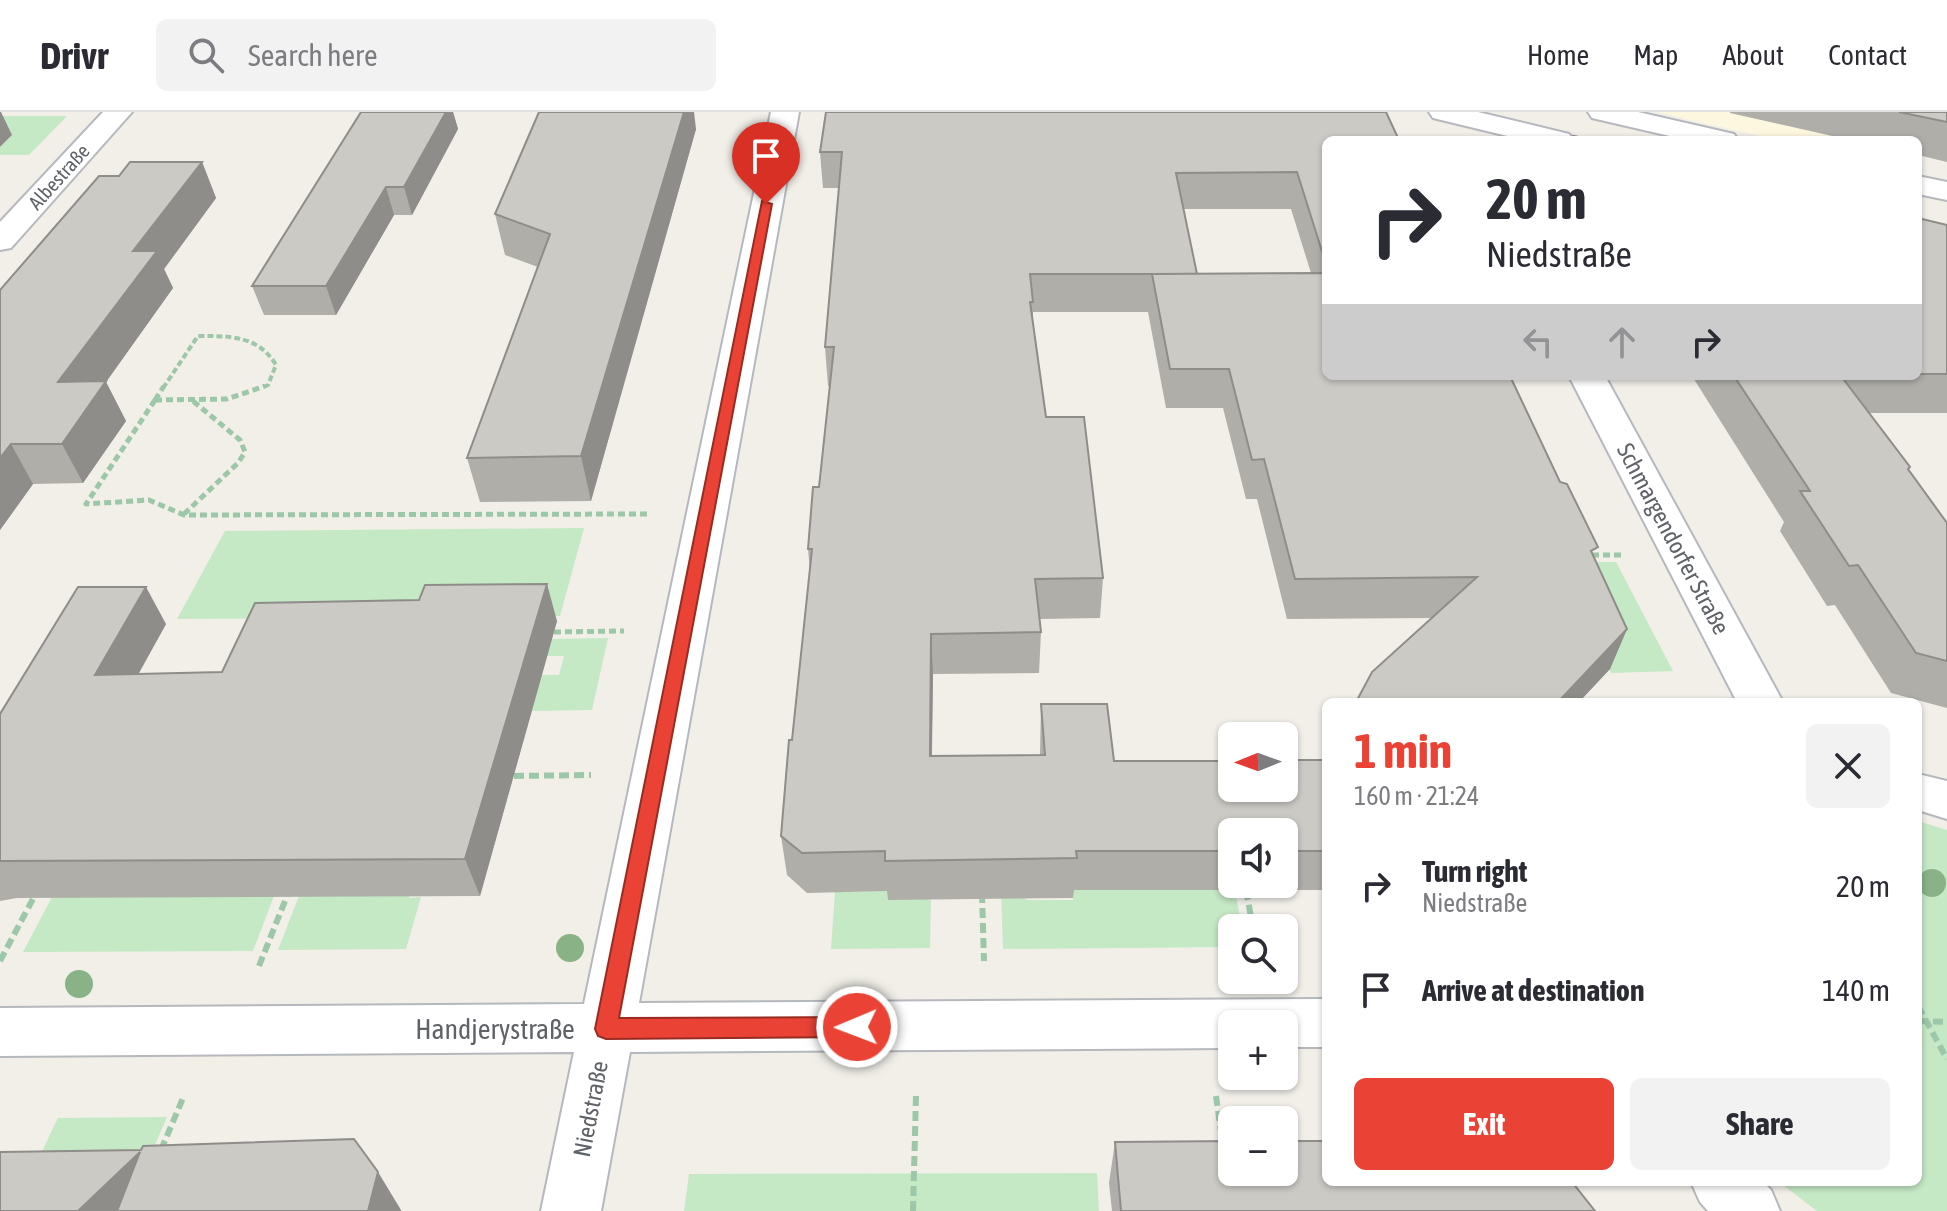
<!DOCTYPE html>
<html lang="en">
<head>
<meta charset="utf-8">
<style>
  body { margin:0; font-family:"Asap Condensed",sans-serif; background:#f2f2f3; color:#2b2b33; height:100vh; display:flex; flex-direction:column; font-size:30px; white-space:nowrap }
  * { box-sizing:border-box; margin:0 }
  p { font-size:26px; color:#7c7c81 }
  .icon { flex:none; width:44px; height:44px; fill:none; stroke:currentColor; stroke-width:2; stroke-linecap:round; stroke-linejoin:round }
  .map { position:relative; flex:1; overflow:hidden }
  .sheet { position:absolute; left:1322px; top:586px; width:600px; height:488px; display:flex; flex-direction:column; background:#fff; border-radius:12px; box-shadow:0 2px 6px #0004 }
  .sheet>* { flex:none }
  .top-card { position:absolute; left:1322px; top:24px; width:600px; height:244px; border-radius:12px; box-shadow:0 2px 6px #0004; background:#fff; color:#2b2b33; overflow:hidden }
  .needle { width:52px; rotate:269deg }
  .fabs { position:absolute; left:1218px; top:610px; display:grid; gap:16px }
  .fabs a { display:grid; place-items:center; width:80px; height:80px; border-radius:12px; background:#fff; box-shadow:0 2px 6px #0004; font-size:40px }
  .pin { position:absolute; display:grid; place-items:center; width:68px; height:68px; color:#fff; margin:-82px -34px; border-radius:50% 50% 50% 0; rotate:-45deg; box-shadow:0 0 8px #0007 }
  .pin .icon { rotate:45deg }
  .me { position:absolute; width:88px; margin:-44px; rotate:269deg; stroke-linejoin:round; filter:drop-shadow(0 0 6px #0008) }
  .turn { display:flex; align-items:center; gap:28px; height:168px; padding:0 32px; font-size:36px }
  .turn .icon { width:104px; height:104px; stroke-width:2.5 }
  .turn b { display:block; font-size:56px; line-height:68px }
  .lanes { display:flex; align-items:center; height:76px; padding:0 32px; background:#0003; justify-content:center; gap:40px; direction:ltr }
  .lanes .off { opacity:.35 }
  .round { display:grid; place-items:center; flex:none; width:84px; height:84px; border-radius:12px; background:#f2f2f3 }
  .head { display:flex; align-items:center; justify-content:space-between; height:136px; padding:0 32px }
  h1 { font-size:48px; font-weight:700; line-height:60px; color:#ea4335 }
  .action { display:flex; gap:16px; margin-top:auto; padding:16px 32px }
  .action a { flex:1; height:92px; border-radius:12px; background:#ea4335; color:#fff; font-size:32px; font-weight:700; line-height:92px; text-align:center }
  .action a+a { background:#f2f2f3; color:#2b2b33 }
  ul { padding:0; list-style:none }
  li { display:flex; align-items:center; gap:24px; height:104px; padding:0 32px }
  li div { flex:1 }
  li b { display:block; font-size:30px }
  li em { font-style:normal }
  header { display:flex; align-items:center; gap:48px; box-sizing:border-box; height:112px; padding:0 40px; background:#fff; border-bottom:2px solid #e1e1e2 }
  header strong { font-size:38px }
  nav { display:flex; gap:44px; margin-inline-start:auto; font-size:28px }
  .search { width:560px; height:72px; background:#f2f2f3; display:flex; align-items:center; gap:20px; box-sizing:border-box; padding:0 28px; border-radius:12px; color:#7c7c81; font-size:30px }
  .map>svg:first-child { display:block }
  .commercial { fill:#fef7e0 }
  .green { fill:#c5e8c5 }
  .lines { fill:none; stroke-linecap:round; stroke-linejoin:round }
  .minor-casing { stroke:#b5b8bc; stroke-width:4 }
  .path-far2 { stroke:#9cc7a9; stroke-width:4; stroke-dasharray:6 3; stroke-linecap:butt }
  .path-far1 { stroke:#9cc7a9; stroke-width:5; stroke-dasharray:7 4; stroke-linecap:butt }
  .path { stroke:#9cc7a9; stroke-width:6; stroke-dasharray:10 5; stroke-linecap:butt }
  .minor { fill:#fff; fill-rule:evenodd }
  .tree { fill:#89b387 }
  .wall { fill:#afaea9; fill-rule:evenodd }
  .shaded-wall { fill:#8f8d8a }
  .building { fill:#cccac5; stroke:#8f8d8a; stroke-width:2 }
  .route { fill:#ea4335; stroke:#982c22; stroke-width:2 }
  .labels { text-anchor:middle; stroke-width:8; stroke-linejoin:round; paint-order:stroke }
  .far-street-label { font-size:20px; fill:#5f6368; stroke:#fff }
  .street-label { font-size:24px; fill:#5f6368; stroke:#fff }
  .near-street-label { font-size:28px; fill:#5f6368; stroke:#fff }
</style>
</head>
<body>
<header>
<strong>Drivr</strong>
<div class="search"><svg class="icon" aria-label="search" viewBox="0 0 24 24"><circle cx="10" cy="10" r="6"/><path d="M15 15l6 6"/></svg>Search here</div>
<nav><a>Home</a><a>Map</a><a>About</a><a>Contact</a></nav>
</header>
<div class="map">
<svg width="1947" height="1099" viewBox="0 0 1947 1099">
  <rect width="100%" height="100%" fill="#f1efe8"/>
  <path class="commercial" d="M1657 0H1766L1893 28H1778Z"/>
  <g class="green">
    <path d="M0 4H67L29 43H0V35L12 23Z"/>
    <path d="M584 416 560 504 177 507 225 419Z"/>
    <path d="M1596 450H1616L1673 559 1611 561 1575 479Z"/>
    <path d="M608 526 592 598 531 599 540 563H559L564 544H547L552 527Z"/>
    <path d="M1918 709 1947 718V1099H1817L1779 1070H1918Z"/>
    <path d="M1073 778H1235L1242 816H1232V835L1003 837 1001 780 1025 779 1026 788H1073Z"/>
    <path d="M888 779 931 788 930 836 831 837 835 780Z"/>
    <path d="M410 783 409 786 421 785 406 837 278 838 299 784Z"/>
    <path d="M274 784 253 839 23 840 52 785Z"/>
    <path d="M167 1005 138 1072 23 1079 58 1006Z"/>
    <path d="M1097 1061 1099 1099H684L689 1062Z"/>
  </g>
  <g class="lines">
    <defs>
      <g id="minor">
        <path d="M103 0H132L11 136 0 138V110Z"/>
        <path d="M771 0H799L639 891 1326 887V935H1284V912H1232V936L630 940 601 1099H541L574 940 0 944V896L584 892Z"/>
        <path d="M1429 0H1478L1569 22 1573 28H1524L1433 6Z"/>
        <path d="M1588 0H1638L1734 22 1738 28H1687L1592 6Z"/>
        <path d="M1918 64 1947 70V88L1918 82Z"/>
        <path d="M1569 264H1605L1783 590H1737Z"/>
        <path d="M1918 662 1947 669V707L1918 698Z"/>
        <path d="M1691 1070H1763L1771 1078 1780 1099H1708L1700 1090Z"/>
      </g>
    </defs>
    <use href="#minor" class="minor-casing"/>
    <path class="path-far2" d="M163 276 198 224C229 224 258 223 276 253L268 273 261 276"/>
    <g class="path-far1">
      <path d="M155 288 227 287 265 274"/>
      <path d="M155 288 86 392 149 388 184 403 650 402"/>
      <path d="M155 288 164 274"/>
      <path d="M184 402 238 351 245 340 240 328 193 289"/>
      <path d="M1592 443H1622"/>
      <path d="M554 520 624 519"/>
    </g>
    <g class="path">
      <path d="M514 664 591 663"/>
      <path d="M1246 778 1253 816"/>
      <path d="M982 781 984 849"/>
      <path d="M0 849 34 785"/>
      <path d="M259 854 287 784"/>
      <path d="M1918 894 1947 947"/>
      <path d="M1918 909 1947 910"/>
      <path d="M1216 984 1223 1034"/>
      <path d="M161 1038 183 986"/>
      <path d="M913 1099 916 984"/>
    </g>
    <use href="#minor" class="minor"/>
  </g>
  <g class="tree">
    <circle cx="1932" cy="771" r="14"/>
    <circle cx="570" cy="836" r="14"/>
    <circle cx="79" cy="872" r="14"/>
  </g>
  <g class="wall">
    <path d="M361 0H453L458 17 412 103H394L336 203H264L252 174Z"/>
    <path d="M1730 0H1947V50L1918 43V28H1850L1730 1Z"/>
    <path d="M696 17 591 389 480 390 467 346 538 155 505 143 495 102Z"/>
    <path d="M1326 28V264L1594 445 1627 517 1610 557 1579 590H1356L1432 506 1287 507 1257 387H1246L1223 296H1166L1148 200H1033V208L1046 305 1103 466 1100 506 1039 507 1041 520 1039 561 933 562 932 644 1040 643 1041 592 1114 649 1326 648V778H1074L1073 786 888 788 887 779 807 781 787 763 781 724 810 460 808 437 819 375 830 274H828L825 235 839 76H823L820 40ZM1183 97H1291L1311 161 1197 162ZM1232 720H1284V772H1232Z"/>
    <path d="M202 50 216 86 164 157 173 176 106 270 126 309 83 371 33 372 0 418V178L119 64Z"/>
    <path d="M1918 106 1947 113V301H1869L1910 355 1908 358 1947 411V596L1891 581 1835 493 1827 494 1780 419 1784 410 1692 264H1918Z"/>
    <path d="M557 509 480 784 17 786 0 789V602L166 512 138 562 222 560Z"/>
    <path d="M1115 1030 1595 1099H1112L1109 1071Z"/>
  </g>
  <g class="shaded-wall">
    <path d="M0 0H1L12 23 0 35Z"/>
    <path d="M446 0H453L458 17 412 103 404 75Z"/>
    <path d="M684 0H694L696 17 591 389 581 344Z"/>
    <path d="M202 50 216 86 164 157 173 176 106 270 126 309 83 371 62 332 58 270 133 139Z"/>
    <path d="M386 75 394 103 336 203 326 174Z"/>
    <path d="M11 332 33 372 0 418V346Z"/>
    <path d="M547 472 557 509 480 784 465 747Z"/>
    <path d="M146 475 166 512 117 601 95 563Z"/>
    <path d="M1627 517 1610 557 1579 590H1558Z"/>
    <path d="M931 522 933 562 931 684 930 644Z"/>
    <path d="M140 1040 152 1099H78Z"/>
    <path d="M378 1060 401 1098V1099H368Z"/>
  </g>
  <g class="building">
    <path d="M361 0H446L404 75H386L326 174H252Z"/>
    <path d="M539 0H684L581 344 467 346 550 122 495 102Z"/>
    <path d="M826 0H1386L1399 28H1326V152L1297 60 1176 61 1197 162H1030L1033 190H1030L1046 305H1084L1103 466 1035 467 1041 520 931 522 930 644 1045 643 1041 592H1107L1114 649H1232V676H1284V648H1326V739H1284V720H1232V739H1076L1077 746 885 749V739L802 741 781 724 789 628H792L812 437H808L813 375H819L834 235H825L842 40H820Z"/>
    <path d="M1899 0H1947V10Z"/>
    <path d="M1574 24 1593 28H1577Z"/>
    <path d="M130 50H202L133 139H157L58 270 106 269 62 332H11L0 346V178L99 64H119Z"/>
    <path d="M1918 106 1947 113V262H1918Z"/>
    <path d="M1326 161V264H1510L1560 370 1567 372 1598 435 1591 439 1627 517 1558 590H1356L1372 560 1477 465 1295 467 1264 347 1252 348 1229 257H1170L1152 162Z"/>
    <path d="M1734 264H1841L1910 355 1908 357 1947 411V549L1916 541 1858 453 1849 454 1800 379H1810Z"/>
    <path d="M547 472 465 747 0 749V602L78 475H146L95 563 222 560 255 491 419 488 425 473Z"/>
    <path d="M354 1027 378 1060 368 1099H117L140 1040 78 1099H0V1040L141 1038 143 1034Z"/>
    <path d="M1232 1029V1060H1284V1029H1326V1070H1572L1595 1099H1121L1115 1030Z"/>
  </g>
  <path class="route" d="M762 89 772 92 619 906 857 905 865 908 868 915 865 922 857 925 606 927 598 924 595 917Z"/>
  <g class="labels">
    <g class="far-street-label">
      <text transform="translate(59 65) rotate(-48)" y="7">Albestraße</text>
    </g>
    <g class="street-label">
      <text transform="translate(1673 427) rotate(62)" y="8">Schmargendorfer Straße</text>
      <text transform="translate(591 997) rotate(-79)" y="8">Niedstraße</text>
    </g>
    <g class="near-street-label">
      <text x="495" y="927">Handjerystraße</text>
    </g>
  </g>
</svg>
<div class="fabs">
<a><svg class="needle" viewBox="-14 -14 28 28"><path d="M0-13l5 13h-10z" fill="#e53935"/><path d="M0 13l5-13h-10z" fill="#7c7c81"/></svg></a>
<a><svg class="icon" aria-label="sound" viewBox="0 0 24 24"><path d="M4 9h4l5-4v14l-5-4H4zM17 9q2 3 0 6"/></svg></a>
<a><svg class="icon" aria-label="search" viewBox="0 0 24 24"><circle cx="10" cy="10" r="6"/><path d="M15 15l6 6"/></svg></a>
<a>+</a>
<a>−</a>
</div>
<div class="pin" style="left:766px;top:92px;background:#d93025"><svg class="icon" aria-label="arrive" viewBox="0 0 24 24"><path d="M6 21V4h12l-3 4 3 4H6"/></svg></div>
<svg class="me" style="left:857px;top:915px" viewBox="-20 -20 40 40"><circle r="17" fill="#ea4335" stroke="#fff" stroke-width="3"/><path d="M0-11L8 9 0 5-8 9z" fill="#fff"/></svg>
<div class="top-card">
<div class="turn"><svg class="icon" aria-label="right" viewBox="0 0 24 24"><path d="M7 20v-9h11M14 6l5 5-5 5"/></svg><div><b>20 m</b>Niedstraße</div></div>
<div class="lanes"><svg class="icon off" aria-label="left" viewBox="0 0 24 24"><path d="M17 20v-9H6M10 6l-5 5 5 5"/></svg><svg class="icon off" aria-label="ahead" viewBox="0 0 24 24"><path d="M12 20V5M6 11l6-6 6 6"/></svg><svg class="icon" aria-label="right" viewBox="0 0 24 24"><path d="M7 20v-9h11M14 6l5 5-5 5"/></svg></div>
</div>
<section class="sheet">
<div class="head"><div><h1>1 min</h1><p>160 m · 21:24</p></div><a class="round"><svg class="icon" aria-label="close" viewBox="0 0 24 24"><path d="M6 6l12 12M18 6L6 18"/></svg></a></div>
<ul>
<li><svg class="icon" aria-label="right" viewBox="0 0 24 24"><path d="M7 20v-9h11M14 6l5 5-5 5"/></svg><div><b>Turn right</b><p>Niedstraße</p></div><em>20 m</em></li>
<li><svg class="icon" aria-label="arrive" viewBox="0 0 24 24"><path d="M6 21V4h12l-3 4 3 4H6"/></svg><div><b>Arrive at destination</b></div><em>140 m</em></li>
</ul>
<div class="action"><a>Exit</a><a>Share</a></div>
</section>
</div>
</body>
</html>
